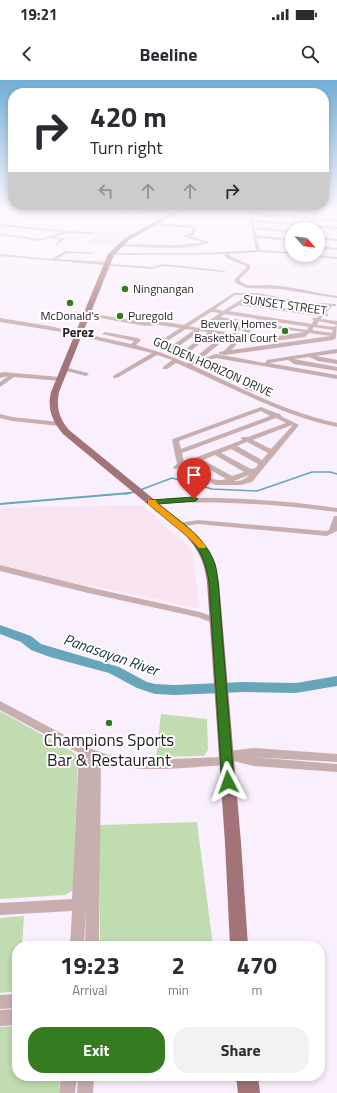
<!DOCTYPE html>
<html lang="en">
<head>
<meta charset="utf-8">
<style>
  body { margin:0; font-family:"Titillium Web",sans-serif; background:#f2f2f3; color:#2b2b33; height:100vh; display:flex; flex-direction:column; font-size:15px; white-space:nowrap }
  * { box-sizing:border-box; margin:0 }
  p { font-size:13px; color:#7c7c81 }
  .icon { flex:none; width:22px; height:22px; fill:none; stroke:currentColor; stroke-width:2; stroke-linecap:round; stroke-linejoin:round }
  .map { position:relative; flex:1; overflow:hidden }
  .drawer { position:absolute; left:12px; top:861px; width:313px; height:140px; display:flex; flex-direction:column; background:#fff; border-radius:16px; box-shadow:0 2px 6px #0003 }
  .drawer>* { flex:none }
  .guide { position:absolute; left:8px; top:8px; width:321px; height:122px; border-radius:16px; box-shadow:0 2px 6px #0003; background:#fff; color:#2b2b33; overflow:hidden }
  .needle { width:26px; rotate:118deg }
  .controls { position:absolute; left:285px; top:142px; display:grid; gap:8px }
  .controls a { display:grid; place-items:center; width:40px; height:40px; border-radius:50%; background:#fff; box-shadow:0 2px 6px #0003; font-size:20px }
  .pin { position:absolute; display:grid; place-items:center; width:34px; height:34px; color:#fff; margin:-41px -17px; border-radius:50% 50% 50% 0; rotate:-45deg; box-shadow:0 0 4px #0007 }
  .pin .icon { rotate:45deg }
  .me { position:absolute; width:44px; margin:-22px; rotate:356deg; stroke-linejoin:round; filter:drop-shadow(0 0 3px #0008) }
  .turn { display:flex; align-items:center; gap:14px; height:84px; padding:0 16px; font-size:18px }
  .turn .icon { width:52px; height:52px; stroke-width:2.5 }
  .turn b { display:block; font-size:28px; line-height:34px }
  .lanes { display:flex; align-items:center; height:38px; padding:0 16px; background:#0003; justify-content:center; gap:20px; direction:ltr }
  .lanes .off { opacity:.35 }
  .eta { display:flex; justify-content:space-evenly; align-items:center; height:68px; text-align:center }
  .eta b { font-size:24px; font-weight:700; line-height:28px }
  .cta { display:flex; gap:8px; margin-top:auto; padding:8px 16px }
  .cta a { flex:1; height:46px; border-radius:16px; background:#357c21; color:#fff; font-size:16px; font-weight:700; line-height:46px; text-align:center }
  .cta a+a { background:#f2f2f3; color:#2b2b33 }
  .status { display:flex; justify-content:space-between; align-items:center; height:28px; padding:0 20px; background:#fff; direction:ltr }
  .status svg { height:11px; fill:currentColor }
  header { display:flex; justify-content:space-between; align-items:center; height:52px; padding:0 16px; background:#fff; font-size:18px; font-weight:700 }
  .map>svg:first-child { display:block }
  .industrial { fill:#f8e3f1 }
  .green { fill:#c1dcb0 }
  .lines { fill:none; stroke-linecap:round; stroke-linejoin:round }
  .stream-far1 { stroke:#67a5ba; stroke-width:1.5 }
  .stream { stroke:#67a5ba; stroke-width:2 }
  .river { fill:#67a5ba; fill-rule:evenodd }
  .minor { fill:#c9aeb0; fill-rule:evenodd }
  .major { fill:#a27377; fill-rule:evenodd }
  .route { fill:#357c21; stroke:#225115 }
  .slow { fill:#f59e0b }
  .poi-dot { fill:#357c21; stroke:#fff; stroke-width:1.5 }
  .labels { text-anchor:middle; stroke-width:4; stroke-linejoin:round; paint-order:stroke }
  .far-poi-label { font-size:12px; fill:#221c24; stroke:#fff; text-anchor:start }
  .far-street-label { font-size:12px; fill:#221c24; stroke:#fff }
  .far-quarter-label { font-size:13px; font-weight:bold; fill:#221c24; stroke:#fff }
  .water-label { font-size:15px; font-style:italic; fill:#11303a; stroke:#fff }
  .near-poi-label { font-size:17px; fill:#221c24; stroke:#fff }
</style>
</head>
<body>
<div class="status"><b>19:21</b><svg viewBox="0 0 49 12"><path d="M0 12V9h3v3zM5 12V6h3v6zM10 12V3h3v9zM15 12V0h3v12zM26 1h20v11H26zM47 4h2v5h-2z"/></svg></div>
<header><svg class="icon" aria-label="back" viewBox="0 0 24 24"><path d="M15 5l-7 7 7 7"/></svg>Beeline<svg class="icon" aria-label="search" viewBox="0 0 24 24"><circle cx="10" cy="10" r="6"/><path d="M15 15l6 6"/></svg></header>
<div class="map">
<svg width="337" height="1013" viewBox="0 0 337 1013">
  <rect width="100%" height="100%" fill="#faf0fd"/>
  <g class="industrial">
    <path d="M102 149 125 152 131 154 113 165 79 164 96 155Z"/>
    <path d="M142 425 189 467 192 472 199 523V526L196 528 91 505 85 506 4 487V485L0 484V428Z"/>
  </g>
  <g class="green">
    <path d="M0 631 73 672 77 676 78 681 73 810 65 815 0 819Z"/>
    <path d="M161 634 207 639 208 670 204 676 156 677Z"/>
    <path d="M197 742 213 866H100V745Z"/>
    <path d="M24 836 22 866H17V911L0 913V838Z"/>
    <path d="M17 946V996H60L59 1013H0V947Z"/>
  </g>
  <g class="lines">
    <g class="stream-far1">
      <path d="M140 410 172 398 212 409 257 411 312 392H330L337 394"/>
      <path d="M125 414 134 412"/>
    </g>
    <path class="stream" d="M0 424 130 413"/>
    <path class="river" d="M0 545 31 556 41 564 119 587 147 602 155 604 175 605 244 602 296 603 337 596V606L296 613 244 612 175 615 155 614 137 608 109 593 50 577 31 570 21 562 0 554Z"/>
    <g class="minor">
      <path d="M125 130H129L124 134H122Z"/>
      <path d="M137 130H148L177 133 175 134Z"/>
      <path d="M284 130H297L330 133 328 134Z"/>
      <path d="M249 132 337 140V142L250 134Z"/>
      <path d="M249 135H251L253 140 337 147V149L253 142 254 147 292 151V153L255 149 256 155 292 159V161L257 158 260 170 292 172V174L258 172 228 174 232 177 250 185V189L239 200C246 208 259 205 268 205 292 206 314 213 337 216V218L280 209 247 208 237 204 234 200 246 188V186L228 179 223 174 111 175 109 174 111 173H204L256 170Z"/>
      <path d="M154 143 196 146 194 155 190 156 210 162C192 172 141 167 119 166L117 165 119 164 179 165 203 162 183 157V155L190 154 193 148 153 145Z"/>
      <path d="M0 144 66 151 93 152 95 153 93 154 67 153 55 157 65 158 57 166 55 165 60 159 51 158 39 161 0 155V153L39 159 63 152 0 146Z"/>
      <path d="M318 157 337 159V161L318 159Z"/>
      <path d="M318 166 337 168V170L318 168Z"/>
      <path d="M66 171 94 173 92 174 67 173 57 179 107 182 109 184 152 187 163 184 226 191 224 192 163 186 152 189 0 176V174L51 179Z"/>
      <path d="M305 175 337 177V179L307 176Z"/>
      <path d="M234 213H258L302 222 336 224V226H332L326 233 328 234V236H323L321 239 337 241 336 258 333 260 225 275 219 274V272L224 271 238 257 229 256 201 279 216 274 265 283 267 280 337 269V273L316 276 337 280V284L318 281 309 277 294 279 337 287V291L294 284 288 280 269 283 337 295V299L216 278 192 285C239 307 285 332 337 343V347C279 335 230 306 176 283L167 289H163V287L172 280 157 275 117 298H113V296L152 273 62 252 0 242V238L49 246 131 264 134 261 102 254 105 252 138 258 141 260 136 265 162 273 187 283 198 280 181 275 164 268 167 266 170 267 194 250 186 249 158 267 156 266V264L180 248 158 245 145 246 83 235 86 233 145 242 158 241 184 245ZM235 215H258L302 224 327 226 321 233 242 222 244 220 242 219 223 231 215 229ZM239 225 319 236 317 238H313L312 239 314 240 312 244 229 231ZM211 232 220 233 198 248 189 246ZM225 234 309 247 307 250 259 243 261 241 258 239 254 242 220 237ZM217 240 251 245 248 248 213 242ZM319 241 337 245 334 247 317 245ZM209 245 245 251 241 254 204 249ZM256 246 304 252 266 258 246 255ZM314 247 333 250 332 253 312 250ZM200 251 208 252 183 271 175 269ZM213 253 223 255 197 276 188 273ZM309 253 331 256 231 270 243 258 266 262 305 257Z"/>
      <path d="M64 287 88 293 89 294 86 296 62 290 61 289Z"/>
      <path d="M3 292 60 297 63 299 60 301 14 297 0 307V302L8 296 0 298V293Z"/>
      <path d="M247 306 268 311C261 315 252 311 245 309L244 308Z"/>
      <path d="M261 327 276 333 280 334 281 336 299 345 252 402 241 405H215L181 388 174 389 173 387 177 384 172 360 173 359ZM261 331 270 336 181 369 179 361ZM276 338 286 343 248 357H242L241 358 242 360 184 382 182 373ZM292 346 271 369 253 360 292 345ZM247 362 268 373 262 380 237 366ZM231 369 258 384 256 388 251 389 221 373ZM215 375 244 392 232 396 203 380ZM197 382 226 399C214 404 198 391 187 386ZM249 395C245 400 240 401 234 401Z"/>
      <path d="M0 334 12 337 59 342 62 344 59 346 12 341 0 338Z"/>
      <path d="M174 418C229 417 283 420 337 428V432C275 424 214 420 151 424L147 422 151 420Z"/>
      <path d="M334 436H337V451L327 456 198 444 179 447 175 445 179 443 198 440 326 451 329 450Z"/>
      <path d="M0 485 88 507 200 532 219 539 221 541 216 544 197 537 88 513 0 491Z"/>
      <path d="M0 621 89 668 114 677 148 680 221 677 220 675 222 672 229 671 253 668 337 674V682L250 677 337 684V692L254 686 233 681 231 684 227 685C188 687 138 695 101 681L99 866H85L86 829 84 866H70L72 831 0 835V823L72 819 79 673 0 630Z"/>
      <path d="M17 914V928L0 929V915Z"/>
      <path d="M17 929V945L0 946V930Z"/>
      <path d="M61 996H77L75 1013H59Z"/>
      <path d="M78 996H94L93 1013H77Z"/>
    </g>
    <g class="major">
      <path d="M177 130H182L129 160 114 175 59 312C56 327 59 338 69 350L194 452C208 466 216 482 219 502L241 763 248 866H230L225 763 207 502C205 484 199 470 186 456L63 354C52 341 47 329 51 312L108 174 125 158Z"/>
      <path d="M236 996H258L260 1013H238Z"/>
    </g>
  </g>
  <linearGradient id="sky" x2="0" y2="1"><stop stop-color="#74aed6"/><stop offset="0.48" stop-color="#fdf8fe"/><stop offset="1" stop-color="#fdf8fe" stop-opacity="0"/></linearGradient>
  <rect width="337" height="271" fill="url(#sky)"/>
  <path class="route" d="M194 417 198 419 196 421 158 424C179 441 206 457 215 484 217 490 217 497 218 502L234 702 233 705 228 707 224 705 222 702 209 502C203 465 191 459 163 436 158 432 152 428 147 422L151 420Z"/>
  <path class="slow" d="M148 420H156L157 423 193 452 205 465 206 467 205 468H199L187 456 148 424Z"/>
  <g class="poi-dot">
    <circle cx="125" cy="209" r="4"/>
    <circle cx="70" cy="223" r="4"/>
    <circle cx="120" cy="236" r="4"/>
    <circle cx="285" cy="251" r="4"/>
    <circle cx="109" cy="643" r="4"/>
  </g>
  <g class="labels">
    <g class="far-poi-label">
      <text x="133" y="213">Ningnangan</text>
      <text x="70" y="240" text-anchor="middle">McDonald's</text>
      <text x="128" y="240">Puregold</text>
      <text x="277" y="248" text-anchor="end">Beverly Homes<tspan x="277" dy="14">Basketball Court</tspan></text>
    </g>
    <g class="far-street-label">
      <text transform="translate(285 225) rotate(8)" y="4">SUNSET STREET</text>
      <text transform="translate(213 287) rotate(24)" y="4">GOLDEN HORIZON DRIVE</text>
    </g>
    <g class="far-quarter-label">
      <text x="78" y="257">Perez</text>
    </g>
    <g class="water-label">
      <text transform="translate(111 575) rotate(19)" y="5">Panasayan River</text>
    </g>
    <g class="near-poi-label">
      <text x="109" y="666">Champions Sports<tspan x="109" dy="20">Bar &amp; Restaurant</tspan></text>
    </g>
  </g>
</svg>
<div class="controls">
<a><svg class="needle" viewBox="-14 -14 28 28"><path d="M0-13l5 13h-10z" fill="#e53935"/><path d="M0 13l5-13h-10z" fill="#7c7c81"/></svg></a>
</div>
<div class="pin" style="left:194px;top:419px;background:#d93025"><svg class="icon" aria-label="arrive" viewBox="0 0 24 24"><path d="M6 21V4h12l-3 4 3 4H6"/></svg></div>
<svg class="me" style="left:228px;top:702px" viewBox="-20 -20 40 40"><path d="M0-17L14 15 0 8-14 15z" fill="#357c21" stroke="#fff" stroke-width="4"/></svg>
<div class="guide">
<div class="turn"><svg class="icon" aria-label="right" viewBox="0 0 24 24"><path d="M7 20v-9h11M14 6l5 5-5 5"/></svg><div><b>420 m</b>Turn right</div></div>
<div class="lanes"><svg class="icon off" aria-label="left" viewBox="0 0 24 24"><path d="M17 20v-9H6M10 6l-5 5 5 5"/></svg><svg class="icon off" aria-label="ahead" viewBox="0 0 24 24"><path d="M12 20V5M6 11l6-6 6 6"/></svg><svg class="icon off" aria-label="ahead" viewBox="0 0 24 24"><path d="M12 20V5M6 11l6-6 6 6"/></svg><svg class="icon" aria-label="right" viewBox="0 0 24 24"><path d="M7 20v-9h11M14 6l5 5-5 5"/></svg></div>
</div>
<section class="drawer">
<div class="eta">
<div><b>19:23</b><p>Arrival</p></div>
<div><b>2</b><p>min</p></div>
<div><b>470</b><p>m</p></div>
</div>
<div class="cta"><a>Exit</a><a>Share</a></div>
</section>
</div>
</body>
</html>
